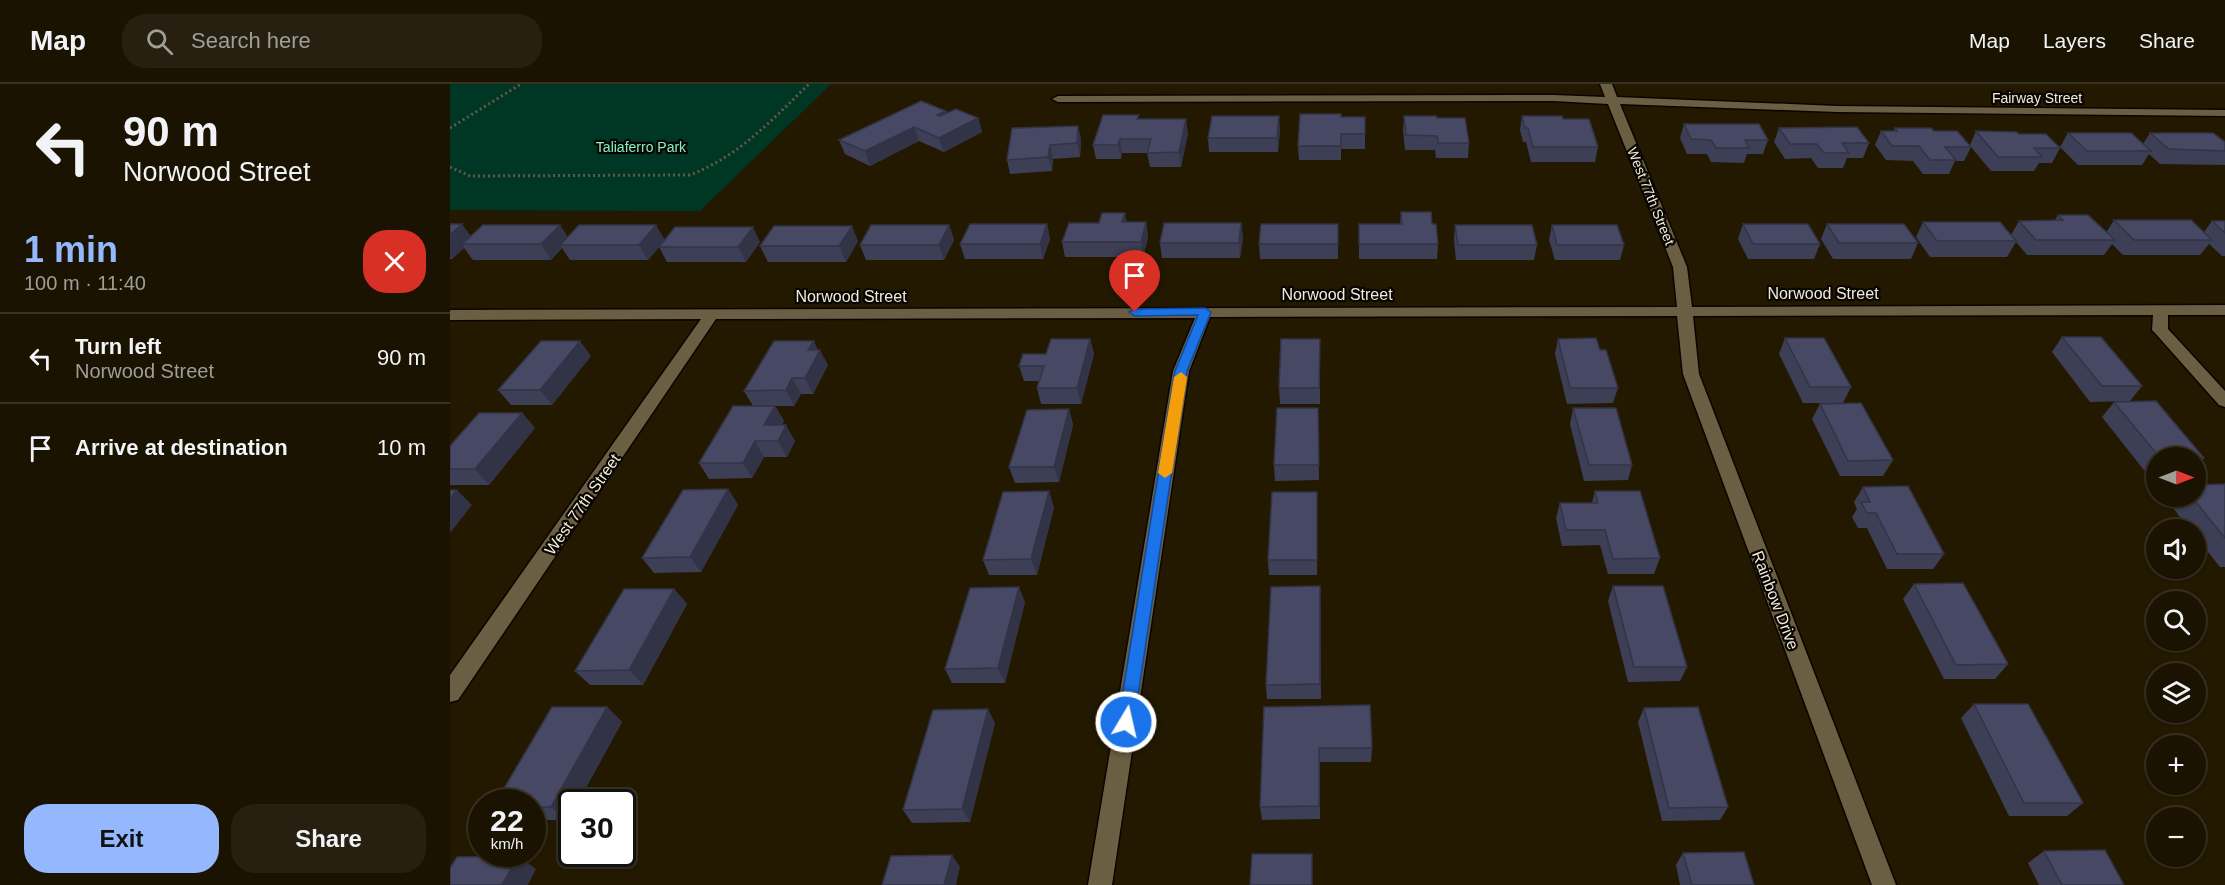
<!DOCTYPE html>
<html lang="en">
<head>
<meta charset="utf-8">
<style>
  body { margin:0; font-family:Helvetica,sans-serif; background:#272010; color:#f1f3f6; height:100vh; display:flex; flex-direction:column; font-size:22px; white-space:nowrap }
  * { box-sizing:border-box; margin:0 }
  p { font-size:20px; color:#9f9e99 }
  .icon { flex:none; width:33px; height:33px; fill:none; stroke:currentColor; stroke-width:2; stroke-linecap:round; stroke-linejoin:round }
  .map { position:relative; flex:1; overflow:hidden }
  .side { display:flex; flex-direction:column; background:#1a1301; width:450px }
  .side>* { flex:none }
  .guide { background:#1a1301; color:#f1f3f6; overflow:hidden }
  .needle { width:39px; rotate:90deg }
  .fabs { position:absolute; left:1696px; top:363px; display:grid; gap:12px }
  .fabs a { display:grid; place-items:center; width:60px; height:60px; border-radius:50%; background:#1a1301; box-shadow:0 2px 4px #0004,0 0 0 2px #383223; font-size:30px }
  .speed { position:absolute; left:18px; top:705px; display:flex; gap:12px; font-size:30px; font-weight:700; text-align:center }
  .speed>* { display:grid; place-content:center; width:78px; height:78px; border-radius:50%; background:#1a1301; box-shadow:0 2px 4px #0004,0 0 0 2px #383223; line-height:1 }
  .speed small { font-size:15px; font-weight:400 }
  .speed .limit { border:3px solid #111; border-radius:9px; background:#fff; color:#111 }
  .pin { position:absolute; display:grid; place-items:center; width:51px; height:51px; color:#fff; margin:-62px -26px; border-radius:50% 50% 50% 0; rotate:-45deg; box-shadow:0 0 6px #0007 }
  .pin .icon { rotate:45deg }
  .me { position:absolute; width:66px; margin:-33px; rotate:9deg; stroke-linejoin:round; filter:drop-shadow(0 0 4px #0008) }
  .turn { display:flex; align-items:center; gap:21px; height:126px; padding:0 24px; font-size:27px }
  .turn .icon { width:78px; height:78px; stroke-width:2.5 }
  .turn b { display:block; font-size:42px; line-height:51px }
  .round { display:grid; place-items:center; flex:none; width:63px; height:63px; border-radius:24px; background:#272010 }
  .head { display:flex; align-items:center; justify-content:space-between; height:102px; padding:0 24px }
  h1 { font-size:36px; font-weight:800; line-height:45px; color:#94b7fd }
  .cta { display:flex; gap:12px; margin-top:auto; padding:12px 24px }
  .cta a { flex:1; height:69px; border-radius:24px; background:#94b7fd; color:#111; font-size:24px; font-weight:800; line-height:69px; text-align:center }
  .cta a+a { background:#272010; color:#f1f3f6 }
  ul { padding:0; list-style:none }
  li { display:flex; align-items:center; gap:18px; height:90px; padding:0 24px; border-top:2px solid #383223 }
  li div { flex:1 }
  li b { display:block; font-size:22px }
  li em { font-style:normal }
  header { display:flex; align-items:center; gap:36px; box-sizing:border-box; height:84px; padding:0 30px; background:#1a1301; border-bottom:2px solid #383223 }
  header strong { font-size:28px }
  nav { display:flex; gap:33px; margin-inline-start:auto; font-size:21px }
  .search { width:420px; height:54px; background:#272010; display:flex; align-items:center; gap:15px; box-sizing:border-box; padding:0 21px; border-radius:24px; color:#9f9e99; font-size:22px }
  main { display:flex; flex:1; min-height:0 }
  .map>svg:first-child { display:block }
  .green { fill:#003624 }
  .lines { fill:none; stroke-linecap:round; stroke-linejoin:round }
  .minor-casing { stroke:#0d0400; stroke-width:3 }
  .path { stroke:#635a45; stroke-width:3; stroke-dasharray:2 3; stroke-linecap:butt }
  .minor { fill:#6a5e43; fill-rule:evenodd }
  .wall { fill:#3d3f56 }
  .shaded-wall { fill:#323346 }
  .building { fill:#474964; stroke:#323346; stroke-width:1.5 }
  .route { fill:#1a73e8; stroke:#114b97; stroke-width:1.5 }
  .slow { fill:#f59e0b }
  .labels { text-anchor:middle; stroke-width:4.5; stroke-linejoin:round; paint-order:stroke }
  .far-street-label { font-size:14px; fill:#f1ebdb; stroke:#090501 }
  .far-park-label { font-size:14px; fill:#84f1c3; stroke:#090501 }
  .street-label { font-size:16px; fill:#f1ebdb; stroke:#090501 }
</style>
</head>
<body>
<header>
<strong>Map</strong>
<div class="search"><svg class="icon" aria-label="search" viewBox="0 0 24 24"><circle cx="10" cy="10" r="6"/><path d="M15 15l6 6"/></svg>Search here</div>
<nav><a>Map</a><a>Layers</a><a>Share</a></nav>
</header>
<main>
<section class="side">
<div class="guide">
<div class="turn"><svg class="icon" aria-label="left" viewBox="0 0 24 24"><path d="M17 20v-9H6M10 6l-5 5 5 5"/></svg><div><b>90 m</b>Norwood Street</div></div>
</div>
<div class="head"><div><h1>1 min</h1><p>100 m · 11:40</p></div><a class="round" style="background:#d93025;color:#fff"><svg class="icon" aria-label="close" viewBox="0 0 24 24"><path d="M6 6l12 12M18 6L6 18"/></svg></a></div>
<ul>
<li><svg class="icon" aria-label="left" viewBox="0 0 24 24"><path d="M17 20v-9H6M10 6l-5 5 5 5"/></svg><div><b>Turn left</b><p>Norwood Street</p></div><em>90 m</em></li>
<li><svg class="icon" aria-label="arrive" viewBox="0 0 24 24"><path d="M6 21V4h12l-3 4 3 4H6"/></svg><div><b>Arrive at destination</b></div><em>10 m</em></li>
</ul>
<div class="cta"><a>Exit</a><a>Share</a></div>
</section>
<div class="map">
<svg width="1775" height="801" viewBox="0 0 1775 801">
  <rect width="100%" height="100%" fill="#231901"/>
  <path class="green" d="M0 0H381L250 127 0 126Z"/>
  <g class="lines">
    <defs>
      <path id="minor" d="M1150 0H1162L1167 13 1387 22 1775 26V32L1387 28 1170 20 1237 183 1242 223 1775 221V231H1718V245L1775 307V323L1769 321 1705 249 1702 246 1703 231 1243 232 1249 290 1446 801H1422L1233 290 1227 232 760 233 739 287 662 801H638L723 287 745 234 266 235 8 616 0 618V591L251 235 0 236V226L1227 223 1223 183 1158 20 1104 17 608 18 602 15 608 12 1104 11 1155 13Z"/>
    </defs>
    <use href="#minor" class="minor-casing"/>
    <g class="path">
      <path d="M0 44 71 0"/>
      <path d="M0 83 20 92 240 91C289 72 322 36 359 0"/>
    </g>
    <use href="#minor" class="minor"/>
  </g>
  <g class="wall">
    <path d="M496 27 497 29 528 34 532 48 494 68 469 57 420 82 395 70 389 56Z"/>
    <path d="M954 32 987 34 1019 59 1018 74H986L985 66H955L953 46Z"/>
    <path d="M1072 32 1113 35 1148 63 1145 78H1081L1076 58H1073L1070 46Z"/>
    <path d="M891 33H915V65H891V76H849L848 62Z"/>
    <path d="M689 35 738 49 731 83H700L697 69H672L671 75H646L643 61Z"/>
    <path d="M1234 40 1318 56 1313 70H1297L1294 79 1261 78 1257 70H1237L1230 54Z"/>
    <path d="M628 42 631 56 630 73 603 75 602 87 560 90 557 76Z"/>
    <path d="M1329 44 1419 59 1413 74H1397L1393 84H1368L1361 74 1335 75 1324 58Z"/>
    <path d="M1445 44 1484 47 1520 61 1526 47 1569 50 1610 64 1602 79H1589L1584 87H1541L1521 63 1514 77H1505L1499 90H1473L1463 77 1436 76 1425 61 1431 47H1443Z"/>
    <path d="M830 46 828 68H759L758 54Z"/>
    <path d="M1618 49 1693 60 1700 49 1775 58V81L1710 80 1699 70 1692 81H1628L1610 63Z"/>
    <path d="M951 128 982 140 988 160 987 175H909V140H950Z"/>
    <path d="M1608 131 1656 149 1664 136 1754 148 1762 137H1775V172H1772L1759 160 1750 171H1673L1662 160 1654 171H1577L1566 158 1557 173H1480L1466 153 1473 138 1561 151 1569 137 1605 136Z"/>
    <path d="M677 138H696L698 153 693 173H615L612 158Z"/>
    <path d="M791 139 793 154 790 174H712L710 159Z"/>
    <path d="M0 140 21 152H118L310 158 296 178H217L209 163 198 176H120L112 164 101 176H23L14 164 2 175H0Z"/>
    <path d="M597 140 600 155 593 175H515L510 160Z"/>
    <path d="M888 140V175H810L809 160Z"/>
    <path d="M1293 140 1370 160 1364 175H1298L1288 155Z"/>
    <path d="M1377 140 1468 159 1461 175H1383L1371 155Z"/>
    <path d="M499 141 504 156 494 176H416L410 161Z"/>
    <path d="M1005 141 1087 161 1084 176H1006L1004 156Z"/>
    <path d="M1102 141 1174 161 1170 176H1105L1099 156Z"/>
    <path d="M408 157 396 178H318L310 162Z"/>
    <path d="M1612 253 1692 302 1680 317 1640 318 1602 268Z"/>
    <path d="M1335 254 1401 303 1393 319H1353L1329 270Z"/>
    <path d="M640 255 644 270 631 320H591L587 304 589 297H574L569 282 596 270Z"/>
    <path d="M870 255V320H830L829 304Z"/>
    <path d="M1108 255 1150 266 1168 304 1163 319 1117 320 1105 270Z"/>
    <path d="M368 266 378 281 363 310H351L344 322H325L334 337 332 341 345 357 337 373H314L302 394 259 395 249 379 303 322 294 307Z"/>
    <path d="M141 272 102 321H61L48 306Z"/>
    <path d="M1664 318 1754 374 1746 383V374H1707V390H1697L1652 333Z"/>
    <path d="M1370 320 1443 376 1433 392H1390L1362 335Z"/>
    <path d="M868 324 869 396 825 397 824 381Z"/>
    <path d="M1123 324 1182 381 1178 396 1134 397 1120 340Z"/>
    <path d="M619 325 623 341 609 398 565 399 559 383Z"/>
    <path d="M72 329 85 344 39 401H0V362Z"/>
    <path d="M1775 400V483H1770L1746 453V446H1740L1717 416 1721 412H1746Z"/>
    <path d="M1413 403 1494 470 1483 485H1437L1417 444H1408L1402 433 1407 425 1404 418Z"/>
    <path d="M278 405 288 421 251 488 204 489 192 474Z"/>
    <path d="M1145 407 1210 474 1204 490H1158L1150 461 1112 462 1106 434 1110 419H1142Z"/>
    <path d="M867 408V491H819L818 476Z"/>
    <path d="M604 423 587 491H539L533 476Z"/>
    <path d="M1464 500 1558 580 1545 595H1494L1453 515Z"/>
    <path d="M870 502 871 615H817L816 601Z"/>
    <path d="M1163 502 1237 583 1230 597 1178 598 1158 517Z"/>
    <path d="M224 505 237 520 193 601H140L125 587Z"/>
    <path d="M575 518 555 599H502L495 585Z"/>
    <path d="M1524 620 1633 719 1617 732H1559L1511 634Z"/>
    <path d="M157 623 172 638 128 718H122V731L119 736H82V718Z"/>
    <path d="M814 623 922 664 921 678H870V735L812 736 810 723Z"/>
    <path d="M1194 624 1278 723 1270 736 1212 737 1188 638Z"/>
    <path d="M545 639 520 738 462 739 453 726Z"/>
    <path d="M1594 767 1674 801H1589L1578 779Z"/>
    <path d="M1233 769 1304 801H1230L1226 781Z"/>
  </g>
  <g class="shaded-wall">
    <path d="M496 27 501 41 487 31Z"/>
    <path d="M829 32 830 46 828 68 827 54Z"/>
    <path d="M528 34 532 48 494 68 489 54Z"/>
    <path d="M736 35 738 49 731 83 729 68Z"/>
    <path d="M628 42 631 56 630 73 627 59Z"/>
    <path d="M464 43 469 57 420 82 415 67Z"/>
    <path d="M670 55 672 69 671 75 668 61Z"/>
    <path d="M600 61 603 75 602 87 598 73Z"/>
    <path d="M675 129 678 144 672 138Z"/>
    <path d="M696 138 698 153 693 173 691 158Z"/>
    <path d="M791 139 793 154 790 174 789 159Z"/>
    <path d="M12 140 23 155 12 160 14 164 2 175 0 172V151Z"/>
    <path d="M597 140 600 155 593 175 590 160Z"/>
    <path d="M110 141 120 156 110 161 112 164 101 176 91 160Z"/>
    <path d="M206 141 215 156 198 176 189 161Z"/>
    <path d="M499 141 504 156 494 176 489 161Z"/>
    <path d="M402 142 408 157 396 178 389 162Z"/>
    <path d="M303 143 310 158 296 178 288 163Z"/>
    <path d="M640 255 644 270 631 320 627 304Z"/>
    <path d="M130 257 141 272 102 321 90 306Z"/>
    <path d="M364 257 369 268 370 266 378 281 363 310 355 294 358 266Z"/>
    <path d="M342 294 351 310 344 322 336 306Z"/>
    <path d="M325 322 334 337 323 357 314 341Z"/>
    <path d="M619 325 623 341 609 398 604 383Z"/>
    <path d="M72 329 85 344 39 401 25 385Z"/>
    <path d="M336 341 345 357 337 373 328 357Z"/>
    <path d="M305 357 314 373 302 394 293 379Z"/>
    <path d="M278 405 288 421 251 488 240 473Z"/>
    <path d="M7 406 22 421 0 449V415Z"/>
    <path d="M599 407 604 423 587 491 581 475Z"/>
    <path d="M569 503 575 518 555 599 548 584Z"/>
    <path d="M224 505 237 520 193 601 179 586Z"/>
    <path d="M157 623 172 638 128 718H122V731L119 736 101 723Z"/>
    <path d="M538 625 545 639 520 738 512 725Z"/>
    <path d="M502 771 510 783 506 801H494Z"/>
    <path d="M68 772 86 785 78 801H52Z"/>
  </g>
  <g class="building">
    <path d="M471 17 496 27 487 31 490 32 506 25 528 34 489 54 464 43 415 67 389 56Z"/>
    <path d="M850 30H891V33H915V50H891V62H848Z"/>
    <path d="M653 31H689L687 35H736L729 68 697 69 701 55H670L668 61H643Z"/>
    <path d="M762 32H829L827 54H758Z"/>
    <path d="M954 32H986L987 34H1015L1019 59H988L987 52 956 51Z"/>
    <path d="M1072 32H1112L1113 35H1139L1148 63H1083L1078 44H1075Z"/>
    <path d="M1234 40H1309L1318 56H1295L1299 64H1266L1261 56 1241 55Z"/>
    <path d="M628 42 627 59 600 61 598 73 557 76 562 44Z"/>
    <path d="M1407 43 1419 59H1392L1399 69H1374L1367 60H1340L1329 44Z"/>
    <path d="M1445 44H1481L1484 47H1507L1521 63H1495L1506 76H1480L1469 62H1442L1431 47H1447Z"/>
    <path d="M1526 47 1567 48 1569 50H1596L1610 64H1584L1592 73H1548Z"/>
    <path d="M1618 49H1681L1701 67H1637Z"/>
    <path d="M1700 49H1763L1775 58V67L1719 65Z"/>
    <path d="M951 128H981L982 140H986L988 160H909V140H952Z"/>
    <path d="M652 129H675L672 138H696L691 158H612L619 139H649Z"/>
    <path d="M1608 131H1638L1665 156H1586L1569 137 1613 136Z"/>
    <path d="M1664 136H1741L1762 156H1684Z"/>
    <path d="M1762 137H1775V149Z"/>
    <path d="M1473 138H1550L1566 157H1487Z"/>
    <path d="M714 139H791L789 159H710Z"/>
    <path d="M0 140H12L0 151Z"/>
    <path d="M520 140H597L590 160H510Z"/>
    <path d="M811 140H888V160H809Z"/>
    <path d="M1293 140H1358L1370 160H1303Z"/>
    <path d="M1377 140H1454L1468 159H1389Z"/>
    <path d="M33 141H110L91 160H12Z"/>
    <path d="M129 141H206L189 161H110Z"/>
    <path d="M421 141H499L489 161H410Z"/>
    <path d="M1005 141H1082L1087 161H1008Z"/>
    <path d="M1102 141H1167L1174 161H1107Z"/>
    <path d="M324 142H402L389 162H310Z"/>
    <path d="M225 143H303L288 163H209Z"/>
    <path d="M1612 253H1651L1692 302H1652Z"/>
    <path d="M1146 254 1150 266H1156L1168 304H1120L1108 255Z"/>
    <path d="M1335 254H1374L1401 303H1360Z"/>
    <path d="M601 255H640L627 304H587L594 282H569L573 270H596Z"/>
    <path d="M831 255H870L869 304H829Z"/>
    <path d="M91 257H130L90 306H48Z"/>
    <path d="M324 257H364L358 266H370L355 294H342L336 306 294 307Z"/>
    <path d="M1706 317 1754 374H1710L1664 318Z"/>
    <path d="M1411 319 1443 376 1398 377 1370 320Z"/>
    <path d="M283 322H325L314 341H336L328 357H305L293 379H249Z"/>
    <path d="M827 324H868L869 381H824Z"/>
    <path d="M1123 324H1166L1182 381H1139Z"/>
    <path d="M619 325 604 383H559L577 326Z"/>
    <path d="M29 329H72L25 385H0V362Z"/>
    <path d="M1775 400V454L1741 412H1746V401Z"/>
    <path d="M1458 402 1494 470H1447L1426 429H1417L1411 418H1420L1413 403Z"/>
    <path d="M278 405 240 473 192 474 233 406Z"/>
    <path d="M0 406H7L0 415Z"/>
    <path d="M599 407 581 475 533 476 553 408Z"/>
    <path d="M1145 407H1190L1210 474 1163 475 1155 446H1116L1110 419H1148Z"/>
    <path d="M822 408H867V476H818Z"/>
    <path d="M1513 499 1558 580 1506 581 1464 500Z"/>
    <path d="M870 502V600L816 601 821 503Z"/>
    <path d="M1163 502H1213L1237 583H1184Z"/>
    <path d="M569 503 548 584 495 585 520 504Z"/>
    <path d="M174 505H224L179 586 125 587Z"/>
    <path d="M1524 620H1578L1633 719H1574Z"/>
    <path d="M920 621 922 664H869V722L810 723 814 623Z"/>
    <path d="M102 623H157L101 723H82V718H46Z"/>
    <path d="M1248 623 1278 723 1219 724 1194 624Z"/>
    <path d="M538 625 512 725 453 726 483 626Z"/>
    <path d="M1655 766 1674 801H1612L1594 767Z"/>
    <path d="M1294 768 1304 801H1242L1233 769Z"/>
    <path d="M802 770H862V801H800Z"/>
    <path d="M502 771 494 801H432L441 772Z"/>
    <path d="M68 772 52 801H0V784L7 773Z"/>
  </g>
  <path class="route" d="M755 224 761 228 737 287 684 638 682 643 676 645 670 643 668 638 725 287 748 231 685 232 679 228 685 225Z"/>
  <path class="slow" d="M731 288 737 293 722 389 715 394 708 389 724 293Z"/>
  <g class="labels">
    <g class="far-street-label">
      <text x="1587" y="19">Fairway Street</text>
      <text transform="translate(1201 112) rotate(68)" y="5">West 77th Street</text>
    </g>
    <g class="far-park-label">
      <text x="191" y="68">Taliaferro Park</text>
    </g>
    <g class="street-label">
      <text x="1373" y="215">Norwood Street</text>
      <text x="887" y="216">Norwood Street</text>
      <text x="401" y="218">Norwood Street</text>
      <text transform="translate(132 420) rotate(-55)" y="6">West 77th Street</text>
      <text transform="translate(1326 516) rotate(69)" y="6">Rainbow Drive</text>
    </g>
  </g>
</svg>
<div class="fabs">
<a><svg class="needle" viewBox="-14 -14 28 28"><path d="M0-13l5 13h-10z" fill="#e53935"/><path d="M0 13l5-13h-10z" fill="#9f9e99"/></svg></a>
<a><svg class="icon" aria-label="sound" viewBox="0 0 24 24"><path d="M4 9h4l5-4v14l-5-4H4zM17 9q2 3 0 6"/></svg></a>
<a><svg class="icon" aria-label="search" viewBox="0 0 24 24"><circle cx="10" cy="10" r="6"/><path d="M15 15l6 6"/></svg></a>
<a><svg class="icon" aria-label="layers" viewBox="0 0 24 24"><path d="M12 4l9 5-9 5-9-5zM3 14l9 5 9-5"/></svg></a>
<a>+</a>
<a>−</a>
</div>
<div class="speed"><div>22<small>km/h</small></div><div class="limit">30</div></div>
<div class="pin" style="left:685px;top:228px;background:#d93025"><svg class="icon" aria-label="arrive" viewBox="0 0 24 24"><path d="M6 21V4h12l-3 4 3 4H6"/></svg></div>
<svg class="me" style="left:676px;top:638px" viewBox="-20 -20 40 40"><circle r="17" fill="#1a73e8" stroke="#fff" stroke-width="3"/><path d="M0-11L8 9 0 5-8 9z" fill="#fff"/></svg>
</div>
</main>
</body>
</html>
